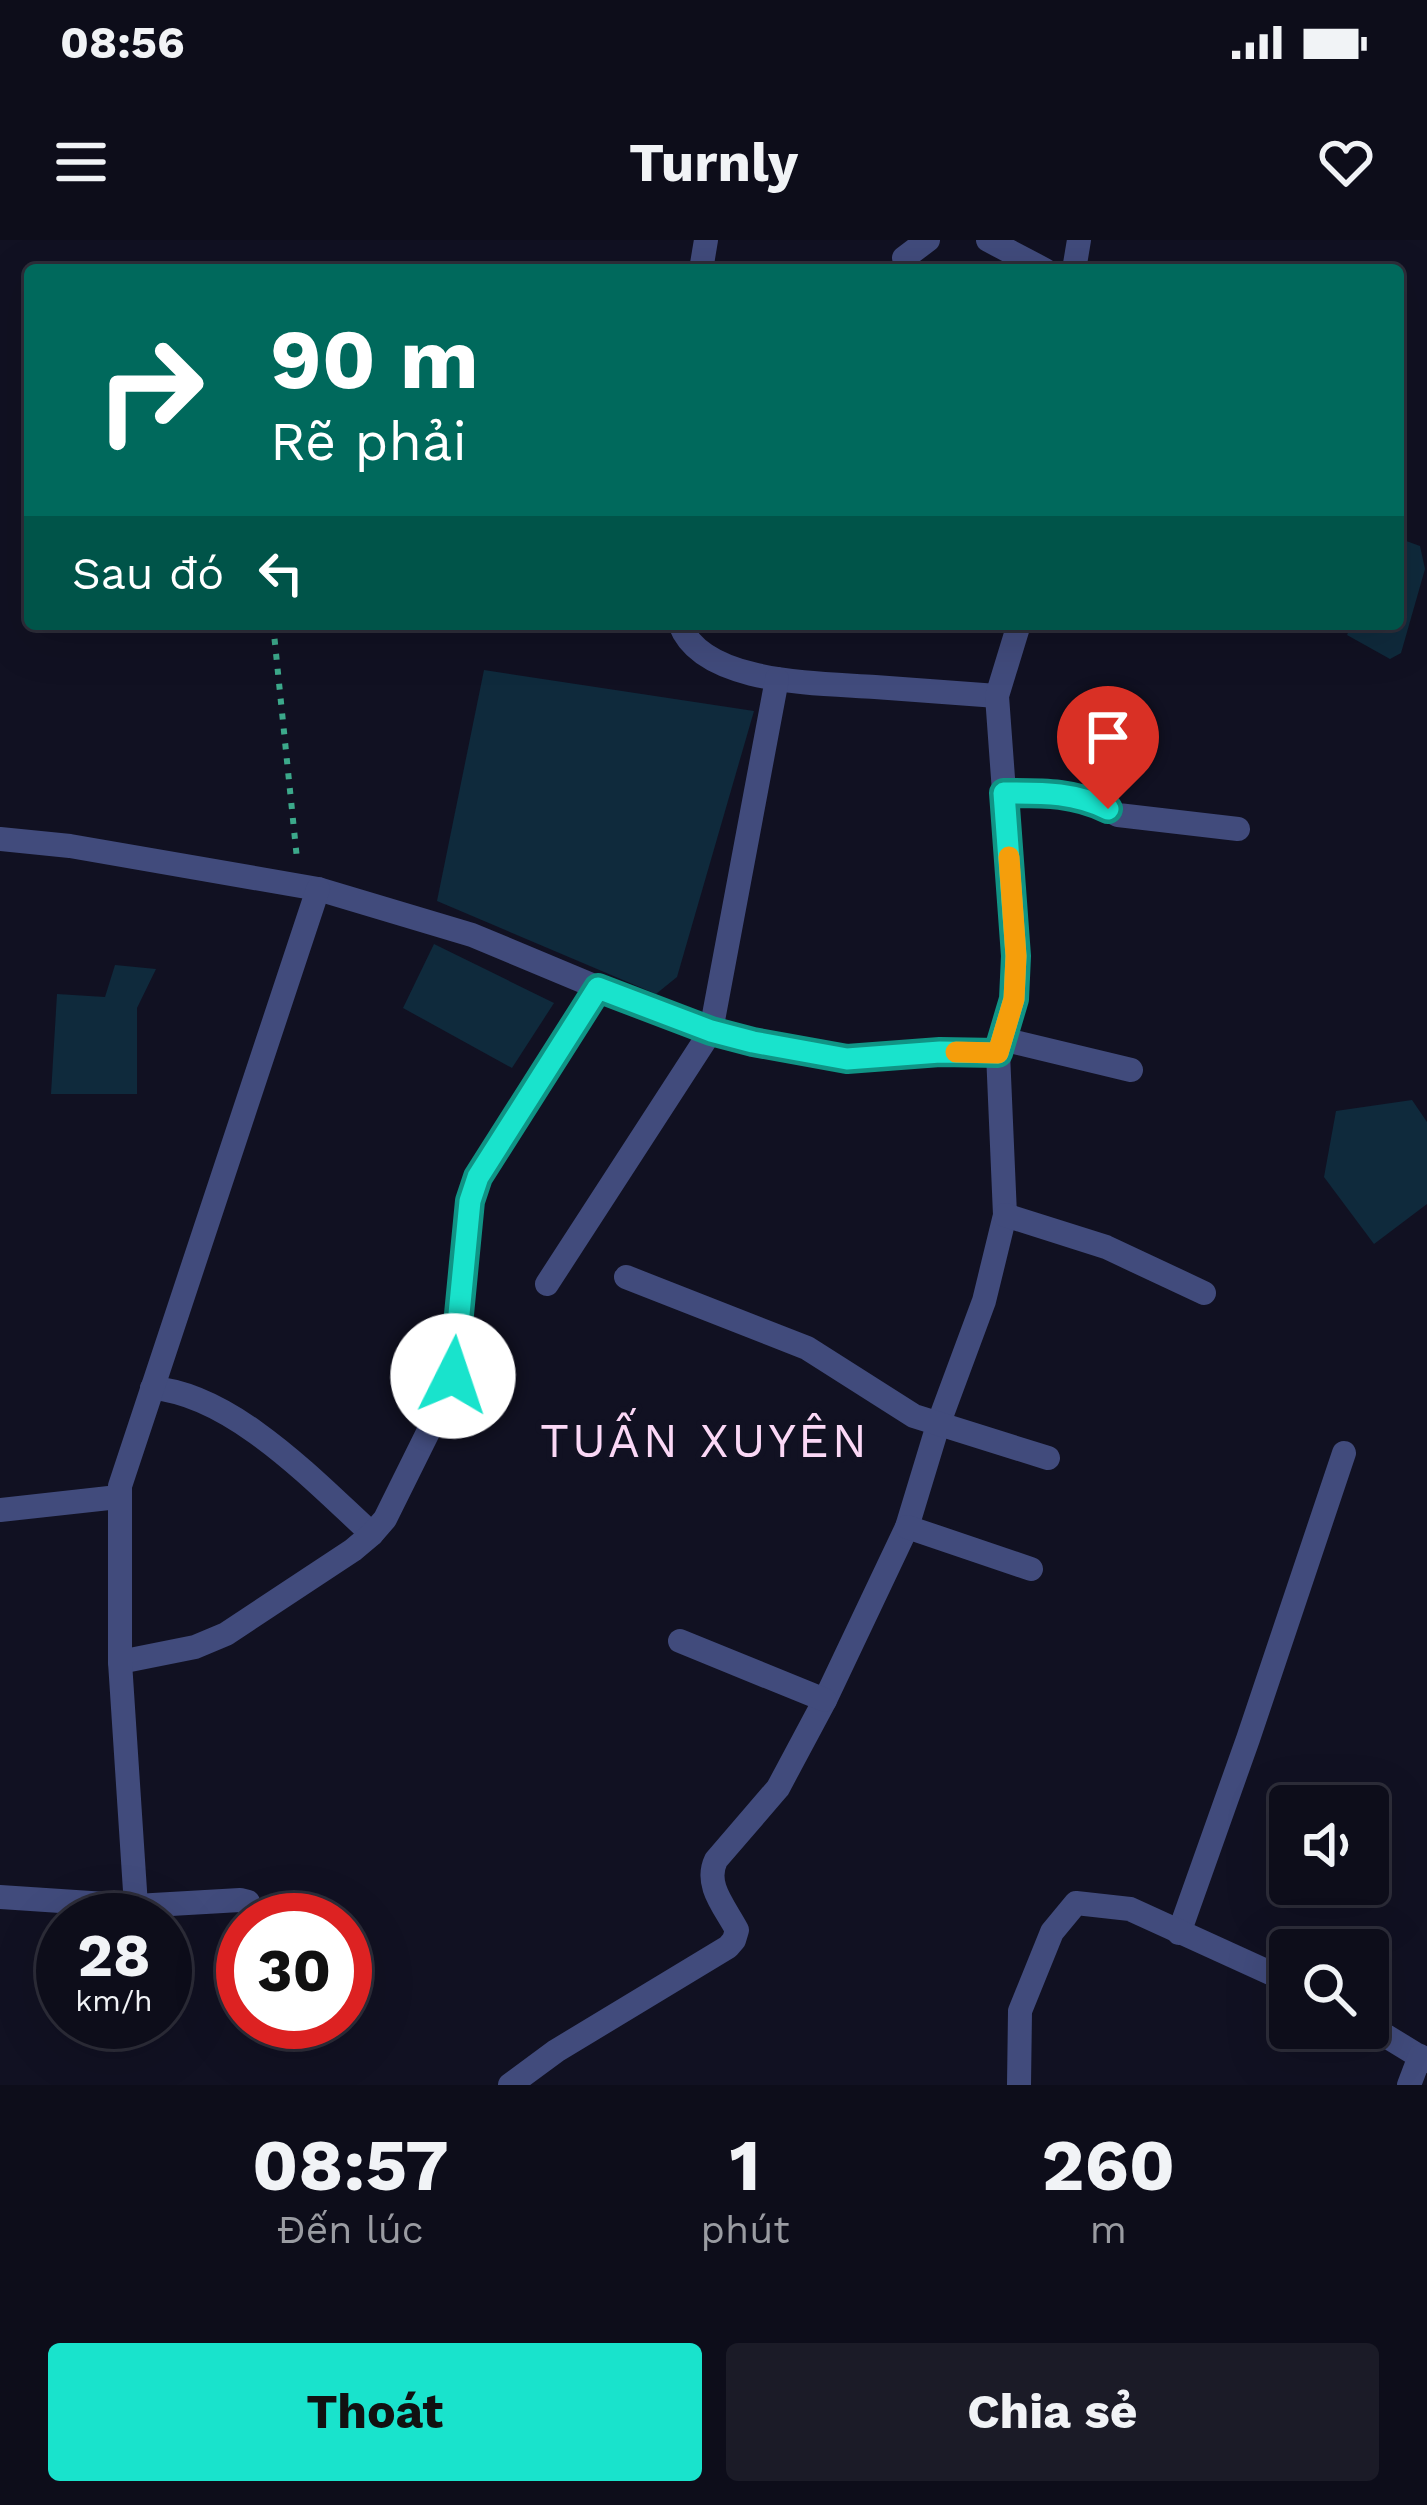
<!DOCTYPE html>
<html lang="vi">
<head>
<meta charset="utf-8">
<style>
  body { margin:0; font-family:"Work Sans",sans-serif; background:#1b1b27; color:#f1f3f6; height:100vh; display:flex; flex-direction:column; font-size:45px; white-space:nowrap }
  * { box-sizing:border-box; margin:0 }
  p { font-size:39px; color:#9a9ca2 }
  .icon { flex:none; width:66px; height:66px; fill:none; stroke:currentColor; stroke-width:2; stroke-linecap:round; stroke-linejoin:round }
  .map { position:relative; height:1845px; overflow:hidden }
  .panel { display:flex; flex-direction:column; background:#0d0d1a; flex:1 }
  .panel>* { flex:none }
  .banner { position:absolute; left:24px; top:24px; width:1380px; height:366px; border-radius:12px; box-shadow:0 12px 48px #0002,0 0 0 3px #2d2d39; background:#00695c; color:#fff; overflow:hidden }
  .tools { position:absolute; left:1269px; top:1545px; display:grid; gap:24px }
  .tools a { display:grid; place-items:center; width:120px; height:120px; border-radius:12px; background:#0d0d1a; box-shadow:0 12px 48px #0002,0 0 0 3px #2d2d39; font-size:60px }
  .speed { position:absolute; left:36px; top:1653px; display:flex; gap:24px; font-size:60px; font-weight:700; text-align:center }
  .speed>* { display:grid; place-content:center; width:156px; height:156px; border-radius:50%; background:#0d0d1a; box-shadow:0 12px 48px #0002,0 0 0 3px #2d2d39; line-height:1 }
  .speed small { font-size:30px; font-weight:400 }
  .speed .limit { border:18px solid #d22; background:#fff; color:#111 }
  .pin { position:absolute; display:grid; place-items:center; width:102px; height:102px; color:#fff; margin:-123px -51px; border-radius:50% 50% 50% 0; rotate:-45deg; box-shadow:0 0 12px #0007 }
  .pin .icon { rotate:45deg }
  .me { position:absolute; width:132px; margin:-66px; rotate:4deg; stroke-linejoin:round; filter:drop-shadow(0 0 9px #0008) }
  .turn { display:flex; align-items:center; gap:42px; height:252px; padding:0 48px; font-size:54px }
  .turn .icon { width:156px; height:156px; stroke-width:2.5 }
  .turn b { display:block; font-size:84px; line-height:102px }
  .then { display:flex; align-items:center; height:114px; padding:0 48px; background:#0003; gap:24px; font-size:45px }
  .eta { display:flex; justify-content:space-evenly; align-items:center; height:204px; text-align:center }
  .eta b { font-size:72px; font-weight:700; line-height:84px }
  .action { display:flex; gap:24px; margin-top:auto; padding:24px 48px }
  .action a { flex:1; height:138px; border-radius:12px; background:#19e3cc; color:#111; font-size:48px; font-weight:700; line-height:138px; text-align:center }
  .action a+a { background:#1b1b27; color:#f1f3f6 }
  .status { display:flex; justify-content:space-between; align-items:center; height:84px; padding:0 60px; background:#0d0d1a; direction:ltr }
  .status svg { height:33px; fill:currentColor }
  header { display:flex; justify-content:space-between; align-items:center; height:156px; padding:0 48px; background:#0d0d1a; font-size:54px; font-weight:700 }
  .map>svg:first-child { display:block }
  .water { fill:#0f2a3c }
  .lines { fill:none; stroke-linecap:round; stroke-linejoin:round }
  .path { stroke:#3ca98b; stroke-width:6; stroke-dasharray:6 9; stroke-linecap:butt }
  .street { stroke:#414b7c; stroke-width:24 }
  .route-casing { stroke:#109485; stroke-width:30 }
  .route { stroke:#19e3cc; stroke-width:21 }
  .slow { stroke:#f59e0b; stroke-width:21 }
  .labels { text-anchor:middle; stroke-width:12; stroke-linejoin:round; paint-order:stroke }
  .quarter-label { font-size:48px; letter-spacing:3px; fill:#fbd8f6; stroke:#112 }
</style>
</head>
<body>
<div class="status"><b>08:56</b><svg viewBox="0 0 49 12"><path d="M0 12V9h3v3zM5 12V6h3v6zM10 12V3h3v9zM15 12V0h3v12zM26 1h20v11H26zM47 4h2v5h-2z"/></svg></div>
<header><svg class="icon" aria-label="menu" viewBox="0 0 24 24"><path d="M4 6h16M4 12h16M4 18h16"/></svg>Turnly<svg class="icon" aria-label="heart" viewBox="0 0 24 24"><path d="M12 20l-8-8c-3-5 5-10 8-4 3-6 11-1 8 4z"/></svg></header>
<div class="map">
<svg width="1427" height="1845" viewBox="0 0 1427 1845">
  <rect width="100%" height="100%" fill="#112"/>
  <g class="water">
    <path d="M1398 298 1420 306 1425 329 1401 413 1390 419 1347 395 1352 384H1398Z"/>
    <path d="M484 430 754 471 677 737 656 754 437 661Z"/>
    <path d="M434 704 554 763 512 828 403 768Z"/>
    <path d="M115 725 156 729 137 768V854H51L57 754 105 757Z"/>
    <path d="M1412 860 1427 882V964L1374 1004 1324 937 1336 871Z"/>
  </g>
  <g class="lines">
    <path class="path" d="M273 384 297 619"/>
    <g class="street">
      <path d="M988 0 1045 30"/>
      <path d="M904 18 928 0"/>
      <path d="M701 30 706 0"/>
      <path d="M1074 30 1079 0"/>
      <path d="M680 384C702 445 821 443 875 447 916 450 956 453 997 456"/>
      <path d="M1004 553H1063L1085 558 1118 575 1238 589"/>
      <path d="M0 599 70 606 318 649 472 695 599 748 711 791 753 803 847 819 940 812 998 813 1005 975 984 1061 938 1185 907 1287 825 1460 778 1548 716 1620C704 1645 725 1667 737 1690L734 1700 728 1707 556 1811 510 1845"/>
      <path d="M1002 799 1131 830"/>
      <path d="M998 813 1014 759 1016 716 997 456 1019 384"/>
      <path d="M1005 975 1106 1007 1204 1053"/>
      <path d="M626 1037 807 1108 914 1176 1048 1218"/>
      <path d="M547 1044 711 791 777 439"/>
      <path d="M152 1148C233 1154 315 1242 372 1294"/>
      <path d="M0 1270 118 1257"/>
      <path d="M907 1287 1031 1329"/>
      <path d="M680 1401 825 1460"/>
      <path d="M120 1422 195 1407 226 1394 353 1310 372 1294 385 1279 445 1158 453 1136 470 961 478 937 599 748"/>
      <path d="M0 1657 136 1666 240 1660 248 1662 252 1680"/>
      <path d="M136 1666 120 1422V1246L318 649"/>
      <path d="M1179 1693 1248 1499 1344 1213"/>
      <path d="M1368 1785 1427 1821"/>
      <path d="M1019 1845 1020 1771 1052 1692 1076 1663 1130 1669 1290 1742"/>
      <path d="M1409 1845 1420 1816"/>
    </g>
  </g>
  <g class="lines">
    <defs>
      <path id="route" d="M453 1136 470 961 478 937 598 748 711 791 753 802 847 819 940 812 998 813 1014 759 1016 716 1004 553C1042 553 1073 552 1108 569"/>
    </defs>
    <use href="#route" class="route-casing"/>
    <use href="#route" class="route"/>
    <path class="slow" d="M956 812 998 813 1014 759 1016 716 1009 617"/>
  </g>
  <g class="labels">
    <g class="quarter-label">
      <text x="705" y="1217">TUẤN XUYÊN</text>
    </g>
  </g>
</svg>
<div class="tools">
<a><svg class="icon" aria-label="sound" viewBox="0 0 24 24"><path d="M4 9h4l5-4v14l-5-4H4zM17 9q2 3 0 6"/></svg></a>
<a><svg class="icon" aria-label="search" viewBox="0 0 24 24"><circle cx="10" cy="10" r="6"/><path d="M15 15l6 6"/></svg></a>
</div>
<div class="speed"><div>28<small>km/h</small></div><div class="limit">30</div></div>
<div class="pin" style="left:1108px;top:569px;background:#d93025"><svg class="icon" aria-label="arrive" viewBox="0 0 24 24"><path d="M6 21V4h12l-3 4 3 4H6"/></svg></div>
<svg class="me" style="left:453px;top:1136px" viewBox="-20 -20 40 40"><circle r="19" fill="#fff"/><path d="M0-13L10 11 0 6-10 11z" fill="#19e3cc"/></svg>
<div class="banner">
<div class="turn"><svg class="icon" aria-label="right" viewBox="0 0 24 24"><path d="M7 20v-9h11M14 6l5 5-5 5"/></svg><div><b>90 m</b>Rẽ phải</div></div>
<div class="then">Sau đó<svg class="icon" aria-label="left" viewBox="0 0 24 24"><path d="M17 20v-9H6M10 6l-5 5 5 5"/></svg></div>
</div>
</div>
<section class="panel">
<div class="eta">
<div><b>08:57</b><p>Đến lúc</p></div>
<div><b>1</b><p>phút</p></div>
<div><b>260</b><p>m</p></div>
</div>
<div class="action"><a>Thoát</a><a>Chia sẻ</a></div>
</section>
</body>
</html>
